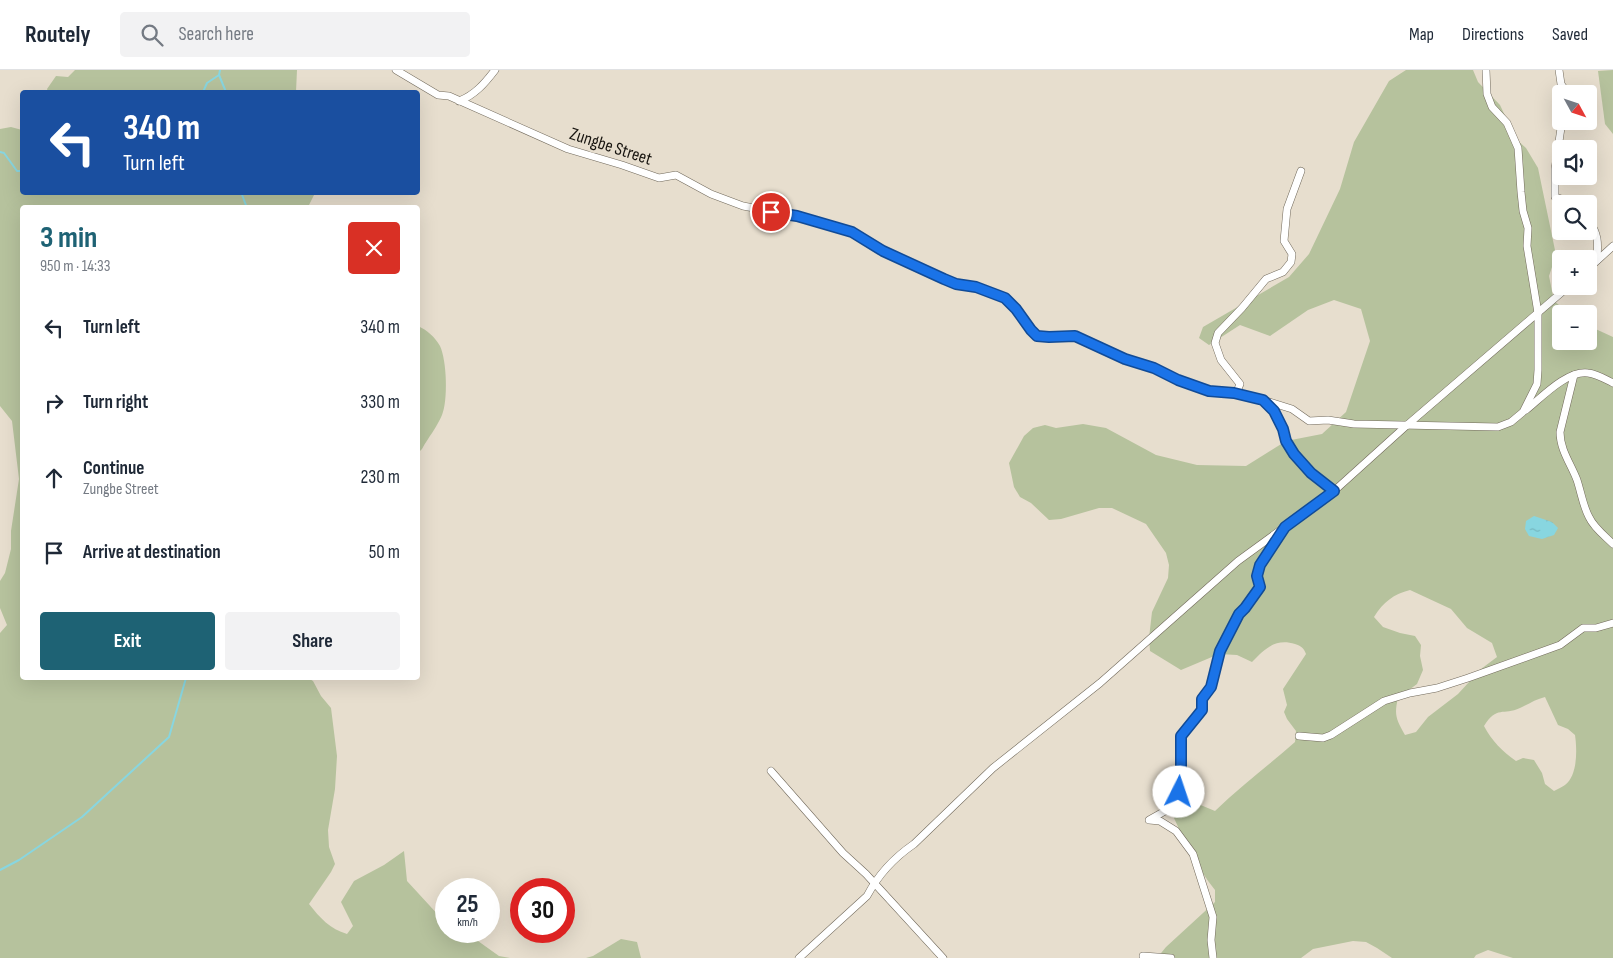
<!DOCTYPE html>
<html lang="en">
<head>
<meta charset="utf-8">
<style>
  body { margin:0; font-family:"Sofia Sans Condensed",sans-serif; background:#f2f2f3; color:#1f2937; height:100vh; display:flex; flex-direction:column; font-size:19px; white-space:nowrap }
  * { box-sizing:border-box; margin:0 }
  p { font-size:16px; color:#747a83 }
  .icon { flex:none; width:28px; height:28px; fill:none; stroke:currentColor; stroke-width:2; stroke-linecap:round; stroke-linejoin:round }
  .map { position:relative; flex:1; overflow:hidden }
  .drawer { position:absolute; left:20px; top:135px; width:400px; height:475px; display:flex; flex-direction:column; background:#fff; border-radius:5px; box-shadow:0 5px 20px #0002 }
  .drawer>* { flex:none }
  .guide { position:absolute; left:20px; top:20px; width:400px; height:105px; border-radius:5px; box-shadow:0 5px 20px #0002; background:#1a4fa0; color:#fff; overflow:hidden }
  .needle { width:32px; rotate:130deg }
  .controls { position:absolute; left:1552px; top:15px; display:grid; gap:10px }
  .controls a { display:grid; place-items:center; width:45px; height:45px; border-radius:5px; background:#fff; box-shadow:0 5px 20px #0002; font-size:25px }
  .speed { position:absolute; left:435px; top:808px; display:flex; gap:10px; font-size:25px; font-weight:700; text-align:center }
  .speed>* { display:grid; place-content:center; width:65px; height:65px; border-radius:50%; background:#fff; box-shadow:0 5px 20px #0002; line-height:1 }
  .speed small { font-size:12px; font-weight:400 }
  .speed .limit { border:8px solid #d22; background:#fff; color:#111 }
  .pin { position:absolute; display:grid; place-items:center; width:42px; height:42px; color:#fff; margin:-21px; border:2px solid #fff; border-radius:50%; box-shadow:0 1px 5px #0007 }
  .me { position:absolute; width:55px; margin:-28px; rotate:4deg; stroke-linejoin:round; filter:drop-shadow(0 0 4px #0008) }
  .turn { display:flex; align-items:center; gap:18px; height:105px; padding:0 20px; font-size:22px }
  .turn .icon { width:65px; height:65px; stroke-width:2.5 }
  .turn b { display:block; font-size:35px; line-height:42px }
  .round { display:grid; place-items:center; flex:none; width:52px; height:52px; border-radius:5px; background:#f2f2f3 }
  .head { display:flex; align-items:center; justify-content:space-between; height:85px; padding:0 20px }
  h1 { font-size:30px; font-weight:700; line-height:38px; color:#1e6274 }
  .button { display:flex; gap:10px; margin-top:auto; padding:10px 20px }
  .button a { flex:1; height:58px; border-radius:5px; background:#1e6274; color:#fff; font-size:20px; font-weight:700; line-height:58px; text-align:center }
  .button a+a { background:#f2f2f3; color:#1f2937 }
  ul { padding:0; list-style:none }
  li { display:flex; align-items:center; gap:15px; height:75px; padding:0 20px }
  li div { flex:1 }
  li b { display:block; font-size:19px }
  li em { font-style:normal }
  header { display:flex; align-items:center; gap:30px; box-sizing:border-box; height:70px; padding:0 25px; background:#fff; border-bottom:1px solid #e0e1e3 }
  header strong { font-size:24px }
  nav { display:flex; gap:28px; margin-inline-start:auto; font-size:18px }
  .search { width:350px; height:45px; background:#f2f2f3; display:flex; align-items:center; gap:12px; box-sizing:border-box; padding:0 18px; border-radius:5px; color:#747a83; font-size:19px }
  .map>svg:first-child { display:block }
  .green { fill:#b6c29d; fill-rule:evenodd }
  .water { fill:url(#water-ripples) }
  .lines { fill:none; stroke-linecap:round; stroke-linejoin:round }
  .stream { stroke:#88d6e0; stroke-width:2 }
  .minor-casing { stroke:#71695b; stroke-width:8 }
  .minor { stroke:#fff; stroke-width:7 }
  .route-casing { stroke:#114b97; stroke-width:12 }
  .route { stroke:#1a73e8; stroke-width:9 }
  .labels { text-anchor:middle; stroke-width:5; stroke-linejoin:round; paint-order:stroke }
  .street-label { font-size:18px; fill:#17140f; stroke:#e7dece }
</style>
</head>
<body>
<header>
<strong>Routely</strong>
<div class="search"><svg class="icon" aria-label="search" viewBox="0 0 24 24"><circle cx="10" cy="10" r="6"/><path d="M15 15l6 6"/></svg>Search here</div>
<nav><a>Map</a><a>Directions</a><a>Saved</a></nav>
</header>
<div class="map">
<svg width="1613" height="888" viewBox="0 0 1613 888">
  <defs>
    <pattern id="water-ripples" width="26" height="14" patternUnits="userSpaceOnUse" patternTransform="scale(1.25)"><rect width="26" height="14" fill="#88d6e0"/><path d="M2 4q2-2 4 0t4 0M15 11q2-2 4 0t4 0" fill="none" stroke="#75b7bf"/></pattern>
  </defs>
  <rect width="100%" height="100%" fill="#e7dece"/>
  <g class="green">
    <path d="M75 0H297L296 22H48L47 19 56 6 68 7Z"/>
    <path d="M1406 0H1473L1478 12 1500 35 1516 69 1526 78 1538 98 1556 185 1549 206 1554 231 1570 244H1561V271H1589V256L1613 267V888H1513L1488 880 1476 885 1474 888H1392L1377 878 1366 872 1353 871 1313 879 1301 888H1157L1166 877 1215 832V820C1196 796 1187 776 1174 748L1180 738 1191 731 1215 741C1241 716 1269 695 1295 672L1296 661 1287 649 1284 642 1287 635 1283 619 1306 584C1304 578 1301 576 1295 574 1275 568 1265 579 1252 592L1237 585 1219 584 1181 600 1150 581 1149 568 1152 542 1168 508 1169 495 1166 483 1146 454 1112 438H1099L1061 449 1049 450 1031 433 1020 427 1014 417 1009 393 1024 366 1033 358 1045 355 1056 358 1083 354 1106 358 1156 385 1197 395 1246 396 1286 371 1322 364 1346 342 1370 271 1361 239 1334 230 1308 240 1270 266 1240 255 1209 275 1199 268 1203 257 1289 207 1309 184 1340 119 1354 72 1389 11ZM1410 520 1451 539 1467 558 1492 573 1497 587 1481 599 1458 624 1428 647 1416 662 1405 665C1396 649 1394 645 1398 628L1417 614 1423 600 1420 586 1421 575 1415 566 1400 563 1383 557 1374 547C1383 532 1394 524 1410 520ZM1545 627 1558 655 1568 659 1575 665C1577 679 1578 705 1565 715 1562 717 1558 719 1554 721L1545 714 1542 703 1534 690 1523 688 1516 691C1502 681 1492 671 1484 656 1497 635 1503 646 1520 638 1529 634 1536 629 1545 627Z"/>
    <path d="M1613 0V64L1605 54 1598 1Z"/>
    <path d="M11 57 22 60V122L315 123 308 137H295L292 135 284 138H22V608H308L313 611 321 626 331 638 337 686 335 719 328 760 329 777 335 794 331 802 309 834C320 848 330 859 347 864L353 856 341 832 354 811 384 795 404 781 407 811 441 848 446 851V861H464L499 886 510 888H0V563L7 555 0 538V511L5 503 11 479V461L19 409 12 351 0 336V59Z"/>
    <path d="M418 256C427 260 435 267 440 276 447 291 448 331 442 345 437 357 428 368 422 379L418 383Z"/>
    <path d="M621 869 637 872 641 888H586L593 886Z"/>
  </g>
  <path class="water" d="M1534 446 1552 452 1558 458 1554 465 1542 469 1529 466 1525 459 1526 451Z"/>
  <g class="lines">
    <g class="stream">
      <path d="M220 0 219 5 226 22"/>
      <path d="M203 22 207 13 219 5"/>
      <path d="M0 82 4 83 17 101H22"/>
      <path d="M241 122 247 138"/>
      <path d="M0 800 19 790 82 747 169 667 186 608"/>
    </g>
    <defs>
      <g id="minor">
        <path d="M396 0 438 25 449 26 568 79 622 95 659 108 676 105 711 124 743 136 797 146 851 163 883 181 944 209 956 214 976 217 1005 228 1016 239 1031 260 1037 265 1049 267 1075 266 1125 289 1154 299 1178 310 1209 321 1235 323 1263 330 1292 339 1309 351 1328 350 1354 354 1498 357 1511 352 1523 342 1537 314 1538 300V243L1527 176 1528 158 1523 141 1521 122 1518 78 1507 53 1492 37 1487 24 1486 0"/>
        <path d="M1559 0 1561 14 1568 24"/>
        <path d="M459 31C475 25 485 13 495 0"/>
        <path d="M1562 51 1555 99V127L1578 134"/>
        <path d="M1589 151C1599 165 1598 173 1597 190"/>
        <path d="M1589 198 1613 176"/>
        <path d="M1574 305 1560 362C1560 380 1571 394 1577 410 1581 422 1583 436 1589 447 1594 458 1605 466 1613 474"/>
        <path d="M1235 323 1238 319 1240 314 1221 290 1215 273 1218 263 1242 238 1266 209 1283 202 1291 192 1292 184 1284 171 1287 139 1301 101"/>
        <path d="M1265 332C1273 340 1278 348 1282 358 1284 363 1284 369 1287 373 1298 393 1317 407 1334 421"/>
        <path d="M1526 340C1541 328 1567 300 1588 303 1597 304 1605 309 1613 313"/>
        <path d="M1299 666 1323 668 1331 665 1384 631 1410 623 1437 618 1468 608 1560 575 1583 558H1596L1613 553"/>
        <path d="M771 701 843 783 866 804 943 888"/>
        <path d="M1143 886 1171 888"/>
        <path d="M799 888 867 826C878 805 895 787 914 774L993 698 1100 613 1238 491 1334 421 1406 356 1569 216"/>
        <path d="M1213 888 1211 870 1213 847 1193 784 1176 761 1160 751 1149 750 1165 741 1173 732 1179 722 1181 711V666L1202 640V629L1211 617 1221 581 1239 544 1245 538 1260 517C1254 494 1270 480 1282 461"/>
      </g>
    </defs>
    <use href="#minor" class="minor-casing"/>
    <use href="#minor" class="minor"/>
  </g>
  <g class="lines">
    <defs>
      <path id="route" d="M771 142 797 146 852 162 883 181 944 209 956 214 976 217 1005 228 1016 239 1031 260 1037 266 1049 267 1075 266 1125 289 1154 298 1178 310 1209 321 1234 323 1263 330 1274 341 1283 359 1286 371 1294 384 1311 403 1334 421 1285 457 1260 495 1257 506 1260 517 1245 538 1239 544 1220 581 1211 617 1202 629V640L1181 666V711L1179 722"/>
    </defs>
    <use href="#route" class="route-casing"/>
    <use href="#route" class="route"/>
  </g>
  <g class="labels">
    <g class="street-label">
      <text transform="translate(611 76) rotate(18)" y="6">Zungbe Street</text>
    </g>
  </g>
</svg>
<div class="controls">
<a><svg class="needle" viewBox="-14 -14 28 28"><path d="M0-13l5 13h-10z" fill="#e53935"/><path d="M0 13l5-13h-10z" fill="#747a83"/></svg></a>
<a><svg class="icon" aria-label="sound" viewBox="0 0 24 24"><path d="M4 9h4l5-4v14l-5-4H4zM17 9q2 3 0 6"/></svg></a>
<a><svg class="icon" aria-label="search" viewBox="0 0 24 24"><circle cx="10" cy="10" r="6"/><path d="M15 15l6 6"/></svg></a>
<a>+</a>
<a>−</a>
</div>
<div class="speed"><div>25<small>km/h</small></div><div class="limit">30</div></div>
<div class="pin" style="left:771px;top:142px;background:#d93025"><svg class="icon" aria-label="arrive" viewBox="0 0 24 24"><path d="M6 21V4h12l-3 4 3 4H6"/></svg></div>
<svg class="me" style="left:1179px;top:722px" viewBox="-20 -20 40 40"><circle r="19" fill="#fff"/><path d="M0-13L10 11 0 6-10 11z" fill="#1a73e8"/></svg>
<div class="guide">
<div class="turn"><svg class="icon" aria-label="left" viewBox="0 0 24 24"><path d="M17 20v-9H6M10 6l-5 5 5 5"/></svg><div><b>340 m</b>Turn left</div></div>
</div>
<section class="drawer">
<div class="head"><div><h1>3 min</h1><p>950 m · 14:33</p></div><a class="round" style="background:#d93025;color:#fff"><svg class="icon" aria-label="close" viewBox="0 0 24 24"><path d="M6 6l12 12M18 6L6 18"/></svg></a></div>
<ul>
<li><svg class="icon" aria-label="left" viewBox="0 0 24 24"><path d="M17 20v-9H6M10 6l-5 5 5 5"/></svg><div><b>Turn left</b></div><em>340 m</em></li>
<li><svg class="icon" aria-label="right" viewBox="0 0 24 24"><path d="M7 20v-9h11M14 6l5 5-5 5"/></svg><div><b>Turn right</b></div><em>330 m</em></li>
<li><svg class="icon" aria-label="ahead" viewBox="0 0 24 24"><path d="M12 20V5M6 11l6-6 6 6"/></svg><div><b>Continue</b><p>Zungbe Street</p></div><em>230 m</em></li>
<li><svg class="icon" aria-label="arrive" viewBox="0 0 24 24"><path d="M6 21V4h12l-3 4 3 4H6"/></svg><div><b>Arrive at destination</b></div><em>50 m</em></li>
</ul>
<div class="button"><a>Exit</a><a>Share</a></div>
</section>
</div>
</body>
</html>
